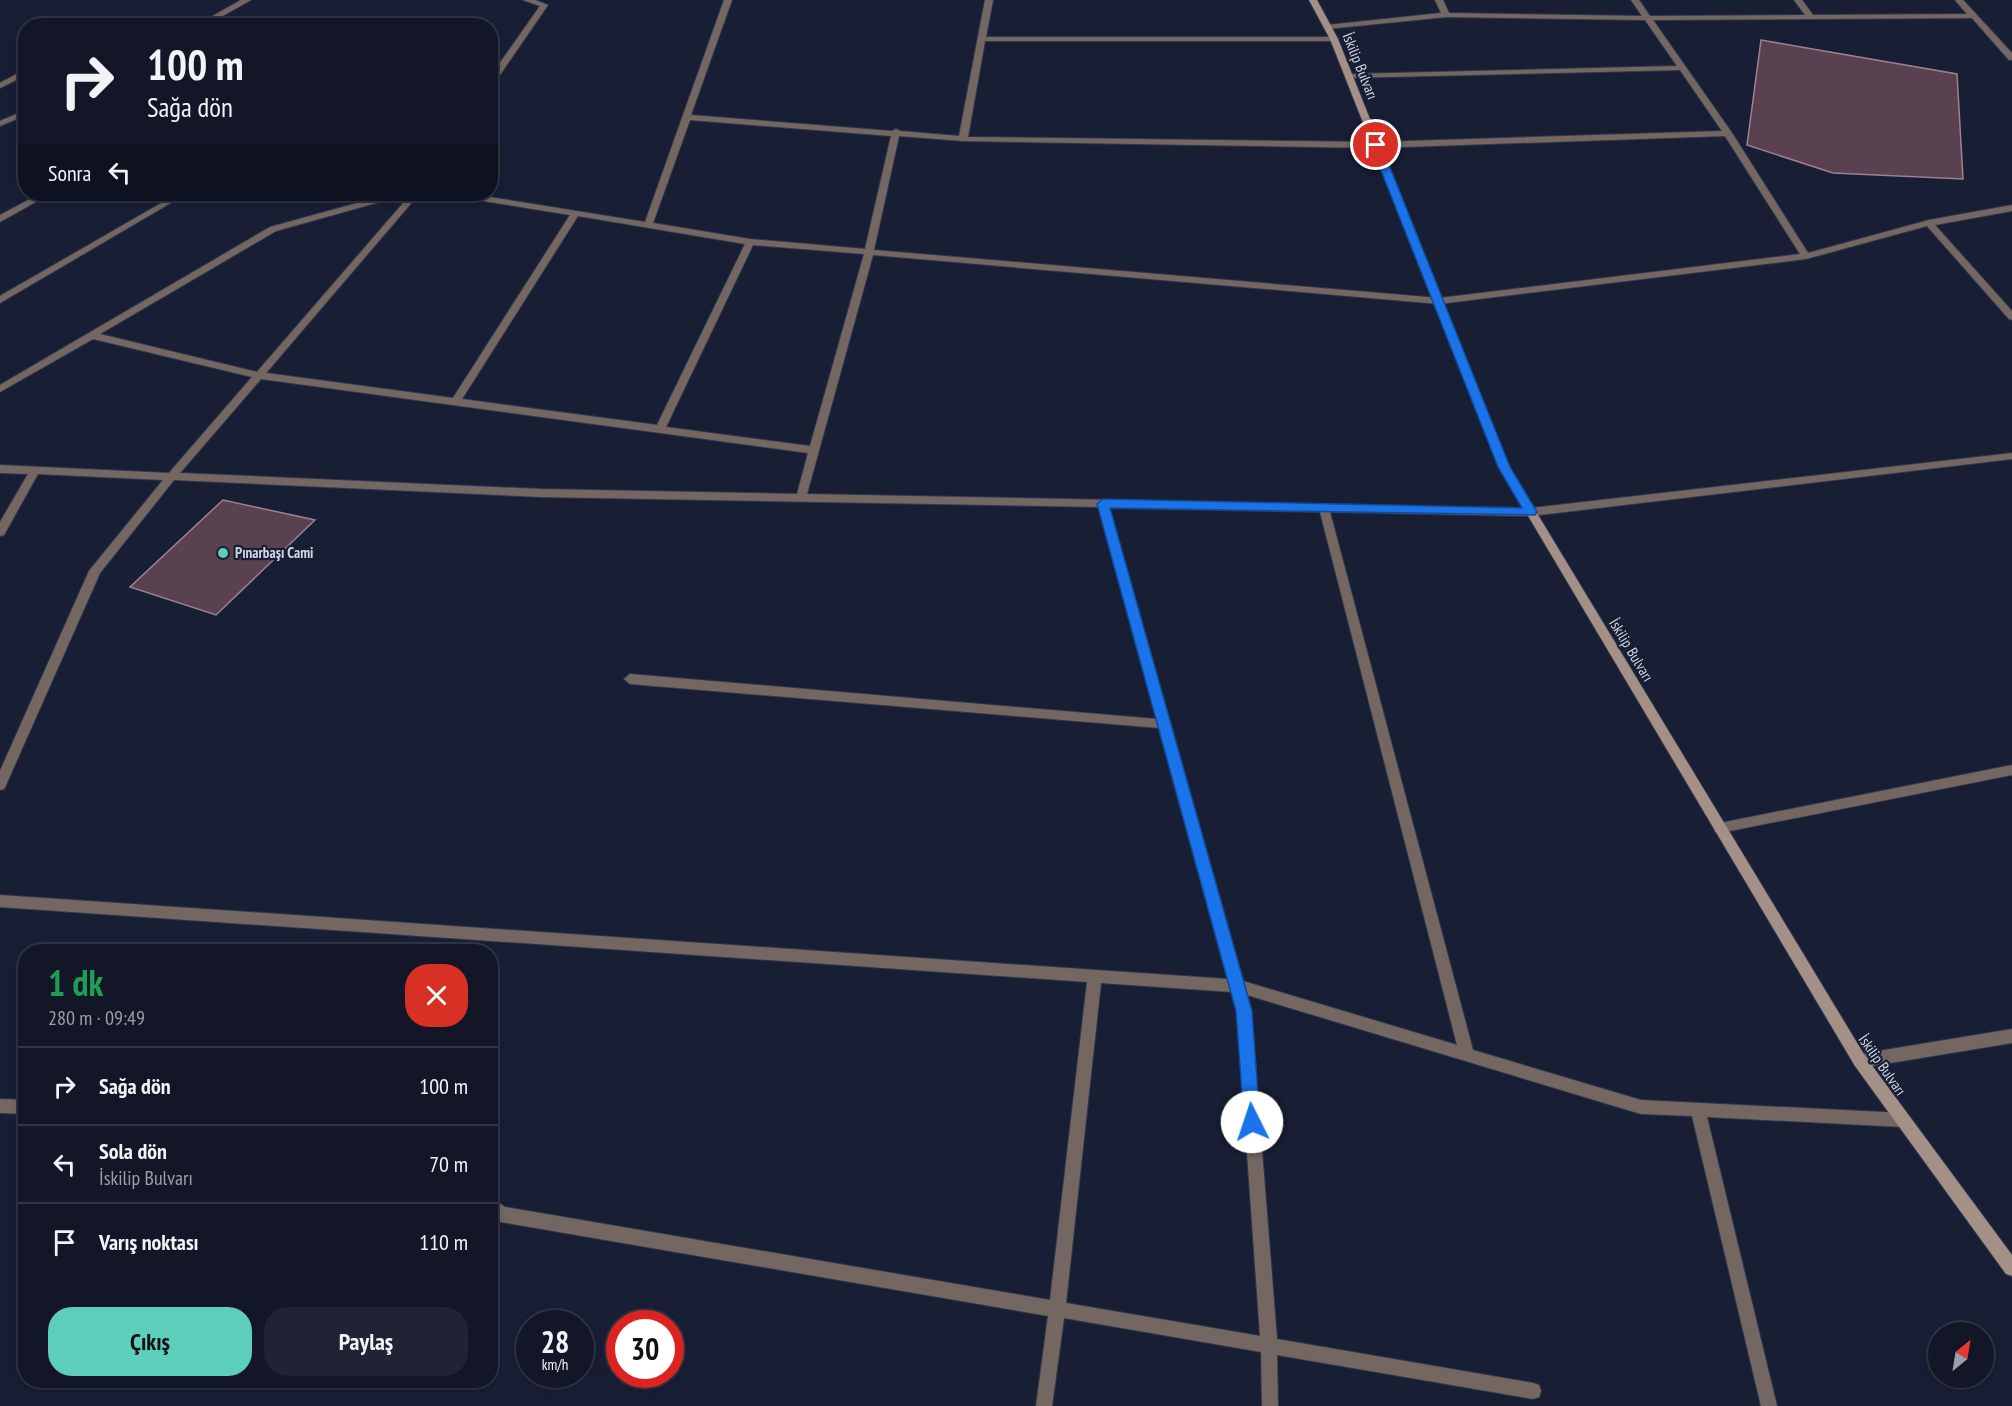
<!DOCTYPE html>
<html lang="tr">
<head>
<meta charset="utf-8">
<style>
  body { margin:0; font-family:"PT Sans Narrow",sans-serif; background:#1f2333; color:#f1f3f6; height:100vh; display:flex; flex-direction:column; font-size:22px; white-space:nowrap }
  * { box-sizing:border-box; margin:0 }
  p { font-size:20px; color:#9c9fa7 }
  .icon { flex:none; width:33px; height:33px; fill:none; stroke:currentColor; stroke-width:2; stroke-linecap:round; stroke-linejoin:round }
  .map { position:relative; flex:1; overflow:hidden }
  .side { position:absolute; left:18px; top:944px; width:480px; height:444px; display:flex; flex-direction:column; background:#121627; border-radius:24px; box-shadow:0 3px 9px #0003,0 0 0 2px #313544 }
  .side>* { flex:none }
  .banner { position:absolute; left:18px; top:18px; width:480px; height:183px; border-radius:24px; box-shadow:0 3px 9px #0003,0 0 0 2px #313544; background:#121627; color:#f1f3f6; overflow:hidden }
  .needle { width:39px; rotate:30deg }
  .tools { position:absolute; left:1928px; top:1322px; display:grid; gap:12px }
  .tools a { display:grid; place-items:center; width:66px; height:66px; border-radius:50%; background:#121627; box-shadow:0 3px 9px #0003,0 0 0 2px #313544; font-size:30px }
  .speed { position:absolute; left:516px; top:1310px; display:flex; gap:12px; font-size:30px; font-weight:700; text-align:center }
  .speed>* { display:grid; place-content:center; width:78px; height:78px; border-radius:50%; background:#121627; box-shadow:0 3px 9px #0003,0 0 0 2px #313544; line-height:1 }
  .speed small { font-size:15px; font-weight:400 }
  .speed .limit { border:9px solid #d22; background:#fff; color:#111 }
  .pin { position:absolute; display:grid; place-items:center; width:51px; height:51px; color:#fff; margin:-26px; border:3px solid #fff; border-radius:50%; box-shadow:0 2px 6px #0007 }
  .me { position:absolute; width:66px; margin:-33px; rotate:356deg; stroke-linejoin:round; filter:drop-shadow(0 0 4px #0008) }
  .turn { display:flex; align-items:center; gap:21px; height:126px; padding:0 30px; font-size:27px }
  .turn .icon { width:78px; height:78px; stroke-width:2.5 }
  .turn b { display:block; font-size:42px; line-height:51px }
  .then { display:flex; align-items:center; height:57px; padding:0 30px; background:#0003; gap:12px; font-size:22px }
  .round { display:grid; place-items:center; flex:none; width:63px; height:63px; border-radius:24px; background:#1f2333 }
  .summary { display:flex; align-items:center; justify-content:space-between; height:102px; padding:0 30px }
  h1 { font-size:36px; font-weight:800; line-height:45px; color:#1e9e55 }
  .primary-button { display:flex; gap:12px; margin-top:auto; padding:12px 30px }
  .primary-button a { flex:1; height:69px; border-radius:24px; background:#5dceb9; color:#111; font-size:24px; font-weight:800; line-height:69px; text-align:center }
  .primary-button a+a { background:#1f2333; color:#f1f3f6 }
  ul { padding:0; list-style:none }
  li { display:flex; align-items:center; gap:18px; height:78px; padding:0 30px; border-top:2px solid #313544 }
  li div { flex:1 }
  li b { display:block; font-size:22px }
  li em { font-style:normal }
  .map>svg:first-child { display:block }
  .building { fill:#594150; stroke:#9d8192; stroke-width:1.5 }
  .lines { fill:none; stroke-linecap:round; stroke-linejoin:round }
  .minor-casing { stroke:#32384d; stroke-width:2 }
  .secondary-casing { stroke:#32384d; stroke-width:2 }
  .minor { fill:#746761; fill-rule:evenodd }
  .secondary { fill:#a49086; fill-rule:evenodd }
  .route { fill:#1a73e8; stroke:#114b97; stroke-width:1.5 }
  .poi-dot { fill:#5dceb9; stroke:#181e34; stroke-width:2 }
  .labels { text-anchor:middle; stroke-width:4.5; stroke-linejoin:round; paint-order:stroke }
  .street-label { font-size:15px; fill:#d0d6e4; stroke:#181e34 }
  .poi-label { font-size:15px; font-weight:bold; fill:#d0d6e4; stroke:#181e34; text-anchor:start }
</style>
</head>
<body>
<div class="map">
<svg width="2012" height="1406" viewBox="0 0 2012 1406">
  <rect width="100%" height="100%" fill="#181e34"/>
  <g class="building">
    <path d="M1761 40 1957 74 1963 179 1833 173 1747 145Z"/>
    <path d="M223 500 315 520 216 615 130 587Z"/>
  </g>
  <g class="lines">
    <defs>
      <g id="minor">
        <path d="M241 0H251L205 26H195Z"/>
        <path d="M523 0H535L548 5 493 85H490V77L540 6Z"/>
        <path d="M724 0H732L691 115 892 131 896 129 900 131 959 136 985 0H993L986 37H1334L1338 39 1334 41H985L968 137 1376 142 1722 131 1680 70 1346 78 1345 76 1349 74 1677 66 1645 20 1446 17 1327 29 1323 27 1327 25 1441 13 1435 0H1443L1449 13 1642 16 1631 0H1639L1650 16 1805 15 1794 0H1802L1813 15 1967 14 1955 0H1963L2012 53V60H2009L1972 18 1653 20 1732 133 1808 253 1929 220 2012 205V211L1935 225 2012 311V320L2009 319 1927 226 1806 259 1439 304 873 255 807 494 1531 508 2012 453V459L1531 516 1330 512 1473 1050 1641 1100 1903 1113 1908 1115 1910 1120 1908 1125 1903 1127 1707 1117 1777 1406H1761L1692 1116 1641 1114 1247 995 1251 1011 1277 1339 1533 1383 1539 1385 1541 1391 1539 1397 1533 1399 1277 1355 1278 1406H1262L1261 1352 1064 1318 1052 1406H1036L1048 1316 501 1222 490 1215V1197L505 1207 1050 1300 1087 982 0 907V895L1228 979 1159 728 630 684 624 679 630 674 1157 719 1099 507 541 497 174 480 100 573 6 785 4 789 0 790V771L89 571 163 480 38 474 4 535 0 536V522L28 474 0 473V465L169 473 252 377 93 339 0 392V385L270 227 390 194H402L401 196 276 231 100 334 257 372 411 194H419L266 373 453 398 570 215 458 197 454 194H471L645 222ZM690 120 891 136 865 249 750 239 653 223ZM899 136 963 141 1376 148 1725 136 1800 254 1439 298 874 250ZM578 216 745 244 657 425 462 399ZM753 245 864 254 810 446 666 427ZM261 379 808 453 797 494 541 489 180 473ZM1109 508 1320 512 1457 1045 1243 981ZM1101 983 1232 992 1237 1011 1260 1336 1066 1303Z"/>
        <path d="M26 69V75L0 88V83Z"/>
        <path d="M26 110V115L0 126V121Z"/>
        <path d="M40 194H50L0 222V215Z"/>
        <path d="M177 194H186L0 303V296Z"/>
        <path d="M2012 765V775L1720 833 1715 832 1714 828 1715 824 1720 823Z"/>
        <path d="M2012 1029V1043L1860 1068 1855 1066 1853 1061 1855 1056 1860 1054Z"/>
        <path d="M0 1099 26 1100V1114L0 1113Z"/>
      </g>
      <path id="secondary" d="M1309 0H1317L1338 39 1509 467 1865 1056 2012 1255V1276L2006 1274 1855 1066 1499 467 1330 39Z"/>
    </defs>
    <use href="#minor" class="minor-casing"/>
    <use href="#secondary" class="secondary-casing"/>
    <use href="#minor" class="minor"/>
    <use href="#secondary" class="secondary"/>
  </g>
  <path class="route" d="M1376 142 1381 145 1510 467 1537 512 1535 515 1110 508 1252 1011 1260 1122 1258 1128 1252 1130 1246 1128 1244 1122 1236 1011 1097 504 1103 499 1522 508 1498 467 1371 145Z"/>
  <circle class="poi-dot" cx="223" cy="553" r="6"/>
  <g class="labels">
    <g class="street-label">
      <text transform="translate(1360 66) rotate(68)" y="5">İskilip Bulvarı</text>
      <text transform="translate(1631 650) rotate(59)" y="5">İskilip Bulvarı</text>
      <text transform="translate(1882 1065) rotate(55)" y="5">İskilip Bulvarı</text>
    </g>
    <g class="poi-label">
      <text x="235" y="558">Pınarbaşı Cami</text>
    </g>
  </g>
</svg>
<div class="tools">
<a><svg class="needle" viewBox="-14 -14 28 28"><path d="M0-13l5 13h-10z" fill="#e53935"/><path d="M0 13l5-13h-10z" fill="#9c9fa7"/></svg></a>
</div>
<div class="speed"><div>28<small>km/h</small></div><div class="limit">30</div></div>
<div class="pin" style="left:1376px;top:145px;background:#d93025"><svg class="icon" aria-label="arrive" viewBox="0 0 24 24"><path d="M6 21V4h12l-3 4 3 4H6"/></svg></div>
<svg class="me" style="left:1252px;top:1122px" viewBox="-20 -20 40 40"><circle r="19" fill="#fff"/><path d="M0-13L10 11 0 6-10 11z" fill="#1a73e8"/></svg>
<div class="banner">
<div class="turn"><svg class="icon" aria-label="right" viewBox="0 0 24 24"><path d="M7 20v-9h11M14 6l5 5-5 5"/></svg><div><b>100 m</b>Sağa dön</div></div>
<div class="then">Sonra<svg class="icon" aria-label="left" viewBox="0 0 24 24"><path d="M17 20v-9H6M10 6l-5 5 5 5"/></svg></div>
</div>
<section class="side">
<div class="summary"><div><h1>1 dk</h1><p>280 m · 09:49</p></div><a class="round" style="background:#d93025;color:#fff"><svg class="icon" aria-label="close" viewBox="0 0 24 24"><path d="M6 6l12 12M18 6L6 18"/></svg></a></div>
<ul>
<li><svg class="icon" aria-label="right" viewBox="0 0 24 24"><path d="M7 20v-9h11M14 6l5 5-5 5"/></svg><div><b>Sağa dön</b></div><em>100 m</em></li>
<li><svg class="icon" aria-label="left" viewBox="0 0 24 24"><path d="M17 20v-9H6M10 6l-5 5 5 5"/></svg><div><b>Sola dön</b><p>İskilip Bulvarı</p></div><em>70 m</em></li>
<li><svg class="icon" aria-label="arrive" viewBox="0 0 24 24"><path d="M6 21V4h12l-3 4 3 4H6"/></svg><div><b>Varış noktası</b></div><em>110 m</em></li>
</ul>
<div class="primary-button"><a>Çıkış</a><a>Paylaş</a></div>
</section>
</div>
</body>
</html>
